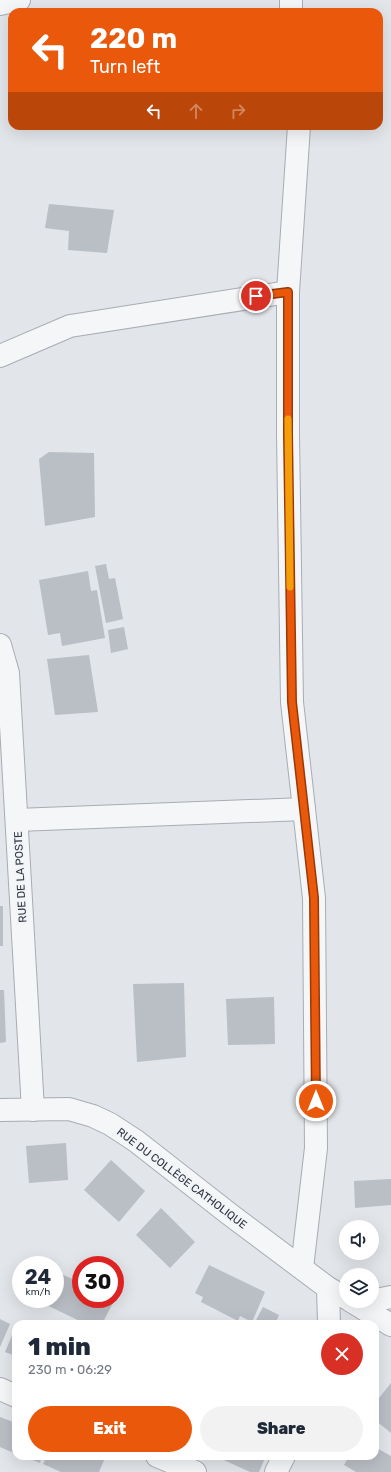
<!DOCTYPE html>
<html lang="en">
<head>
<meta charset="utf-8">
<style>
  body { margin:0; font-family:Rubik,sans-serif; background:#f2f2f3; color:#1f2937; height:100vh; display:flex; flex-direction:column; font-size:15px; white-space:nowrap }
  * { box-sizing:border-box; margin:0 }
  p { font-size:13px; color:#747a83 }
  .icon { flex:none; width:22px; height:22px; fill:none; stroke:currentColor; stroke-width:2; stroke-linecap:round; stroke-linejoin:round }
  .map { position:relative; flex:1; overflow:hidden }
  .panel { position:absolute; left:12px; top:1320px; width:367px; height:140px; display:flex; flex-direction:column; background:#fff; border-radius:12px; box-shadow:0 4px 16px #0002 }
  .panel>* { flex:none }
  .top-card { position:absolute; left:8px; top:8px; width:375px; height:122px; border-radius:12px; box-shadow:0 4px 16px #0002; background:#ea580c; color:#fff; overflow:hidden }
  .fabs { position:absolute; left:339px; top:1220px; display:grid; gap:8px }
  .fabs a { display:grid; place-items:center; width:40px; height:40px; border-radius:50%; background:#fff; box-shadow:0 4px 16px #0002; font-size:20px }
  .speed { position:absolute; left:12px; top:1256px; display:flex; gap:8px; font-size:20px; font-weight:700; text-align:center }
  .speed>* { display:grid; place-content:center; width:52px; height:52px; border-radius:50%; background:#fff; box-shadow:0 4px 16px #0002; line-height:1 }
  .speed small { font-size:10px; font-weight:400 }
  .speed .limit { border:6px solid #d22; background:#fff; color:#111 }
  .pin { position:absolute; display:grid; place-items:center; width:34px; height:34px; color:#fff; margin:-17px; border:2px solid #fff; border-radius:50%; box-shadow:0 1px 4px #0007 }
  .me { position:absolute; width:44px; margin:-22px; rotate:0deg; stroke-linejoin:round; filter:drop-shadow(0 0 3px #0008) }
  .turn { display:flex; align-items:center; gap:14px; height:84px; padding:0 16px; font-size:18px }
  .turn .icon { width:52px; height:52px; stroke-width:2.5 }
  .turn b { display:block; font-size:28px; line-height:34px }
  .lanes { display:flex; align-items:center; height:38px; padding:0 16px; background:#0003; justify-content:center; gap:20px; direction:ltr }
  .lanes .off { opacity:.35 }
  .round { display:grid; place-items:center; flex:none; width:42px; height:42px; border-radius:21px; background:#f2f2f3 }
  .summary { display:flex; align-items:center; justify-content:space-between; height:68px; padding:0 16px }
  h1 { font-size:24px; font-weight:800; line-height:30px }
  .primary-button { display:flex; gap:8px; margin-top:auto; padding:8px 16px }
  .primary-button a { flex:1; height:46px; border-radius:24px; background:#ea580c; color:#fff; font-size:16px; font-weight:800; line-height:46px; text-align:center }
  .primary-button a+a { background:#f2f2f3; color:#1f2937 }
  .map>svg:first-child { display:block }
  .building { fill:#babec5 }
  .lines { fill:none; stroke-linecap:round; stroke-linejoin:round }
  .minor-casing { stroke:#a8acb3; stroke-width:24 }
  .minor { stroke:#f5f6f8; stroke-width:22 }
  .route-casing { stroke:#983908; stroke-width:10 }
  .route { stroke:#ea580c; stroke-width:7 }
  .slow { stroke:#f59e0b; stroke-width:7 }
  .labels { text-anchor:middle; stroke-width:3.5; stroke-linejoin:round; paint-order:stroke }
  .street-label { font-size:11px; fill:#2c333f; stroke:#f2f4f7 }
</style>
</head>
<body>
<div class="map">
<svg width="391" height="1472" viewBox="0 0 391 1472">
  <rect width="100%" height="100%" fill="#e2e5e9"/>
  <g class="building">
    <path d="M49 204 114 210 107 253 68 250 69 231 45 228Z"/>
    <path d="M49 452 94 453 95 517 45 526 39 459Z"/>
    <path d="M106 564 109 579 115 578 123 619 106 623 95 566Z"/>
    <path d="M88 571 91 591 97 590 105 638 62 646 60 633 48 635 39 580Z"/>
    <path d="M124 627 128 649 111 653 108 630Z"/>
    <path d="M89 655 98 712 55 715 47 659Z"/>
    <rect x="0" y="906" width="3" height="40"/>
    <path d="M184 983 186 1057 137 1062 133 984Z"/>
    <path d="M0 990H4L6 1042 0 1043Z"/>
    <path d="M274 997 275 1044 228 1045 226 999Z"/>
    <path d="M66 1143 68 1180 29 1183 26 1146Z"/>
    <path d="M111 1160 145 1191 119 1222 84 1190Z"/>
    <path d="M391 1179V1205L355 1208 354 1181Z"/>
    <path d="M161 1208 195 1242 170 1268 136 1235Z"/>
    <path d="M209 1265 265 1292 252 1322 240 1316 238 1321 201 1302 203 1297 195 1293Z"/>
    <path d="M55 1271 81 1283V1299H115L102 1324H86L34 1299H55Z"/>
    <path d="M263 1307 279 1315 275 1324H254Z"/>
    <path d="M0 1319 10 1324 0 1347Z"/>
    <path d="M16 1326V1356L5 1352Z"/>
    <path d="M391 1383V1433L375 1420V1403Z"/>
    <path d="M0 1417 16 1423V1454L0 1447Z"/>
    <path d="M375 1447 391 1456V1472H356L344 1465 349 1456H375Z"/>
    <path d="M23 1456H42L40 1463Z"/>
    <path d="M47 1456H100L105 1458 99 1472H61L43 1464Z"/>
    <path d="M215 1456H266L259 1472H250Z"/>
  </g>
  <g class="lines">
    <defs>
      <g id="minor">
        <path d="M291 0V12"/>
        <path d="M0 4 19 0"/>
        <path d="M299 126 288 292V434L292 702 314 898 316 1148 302 1268"/>
        <path d="M0 356 70 326 288 292"/>
        <path d="M0 645 8 673 33 1110"/>
        <path d="M17 820 304 809"/>
        <path d="M0 1110 69 1109 93 1116 110 1124 136 1141 228 1213 328 1288 346 1298"/>
        <path d="M328 1288 329 1324"/>
        <path d="M351 1301 391 1325"/>
        <path d="M366 1310 381 1299 391 1297"/>
        <path d="M0 1389 16 1396"/>
        <path d="M157 1456 195 1472"/>
        <path d="M276 1472 284 1456"/>
      </g>
    </defs>
    <use href="#minor" class="minor-casing"/>
    <use href="#minor" class="minor"/>
  </g>
  <g class="lines">
    <defs>
      <path id="route" d="M256 296 288 292V434L292 702 314 898 316 1101"/>
    </defs>
    <use href="#route" class="route-casing"/>
    <use href="#route" class="route"/>
    <path class="slow" d="M288 419 290 587"/>
  </g>
  <g class="labels">
    <g class="street-label">
      <text transform="translate(20 877) rotate(-93)" y="4">RUE DE LA POSTE</text>
      <text transform="translate(182 1178) rotate(37)" y="4">RUE DU COLLÈGE CATHOLIQUE</text>
    </g>
  </g>
</svg>
<div class="fabs">
<a><svg class="icon" aria-label="sound" viewBox="0 0 24 24"><path d="M4 9h4l5-4v14l-5-4H4zM17 9q2 3 0 6"/></svg></a>
<a><svg class="icon" aria-label="layers" viewBox="0 0 24 24"><path d="M12 4l9 5-9 5-9-5zM3 14l9 5 9-5"/></svg></a>
</div>
<div class="speed"><div>24<small>km/h</small></div><div class="limit">30</div></div>
<div class="pin" style="left:256px;top:296px;background:#d93025"><svg class="icon" aria-label="arrive" viewBox="0 0 24 24"><path d="M6 21V4h12l-3 4 3 4H6"/></svg></div>
<svg class="me" style="left:316px;top:1101px" viewBox="-20 -20 40 40"><circle r="17" fill="#ea580c" stroke="#fff" stroke-width="3"/><path d="M0-11L8 9 0 5-8 9z" fill="#fff"/></svg>
<div class="top-card">
<div class="turn"><svg class="icon" aria-label="left" viewBox="0 0 24 24"><path d="M17 20v-9H6M10 6l-5 5 5 5"/></svg><div><b>220 m</b>Turn left</div></div>
<div class="lanes"><svg class="icon" aria-label="left" viewBox="0 0 24 24"><path d="M17 20v-9H6M10 6l-5 5 5 5"/></svg><svg class="icon off" aria-label="ahead" viewBox="0 0 24 24"><path d="M12 20V5M6 11l6-6 6 6"/></svg><svg class="icon off" aria-label="right" viewBox="0 0 24 24"><path d="M7 20v-9h11M14 6l5 5-5 5"/></svg></div>
</div>
<section class="panel">
<div class="summary"><div><h1>1 min</h1><p>230 m · 06:29</p></div><a class="round" style="background:#d93025;color:#fff"><svg class="icon" aria-label="close" viewBox="0 0 24 24"><path d="M6 6l12 12M18 6L6 18"/></svg></a></div>
<div class="primary-button"><a>Exit</a><a>Share</a></div>
</section>
</div>
</body>
</html>
